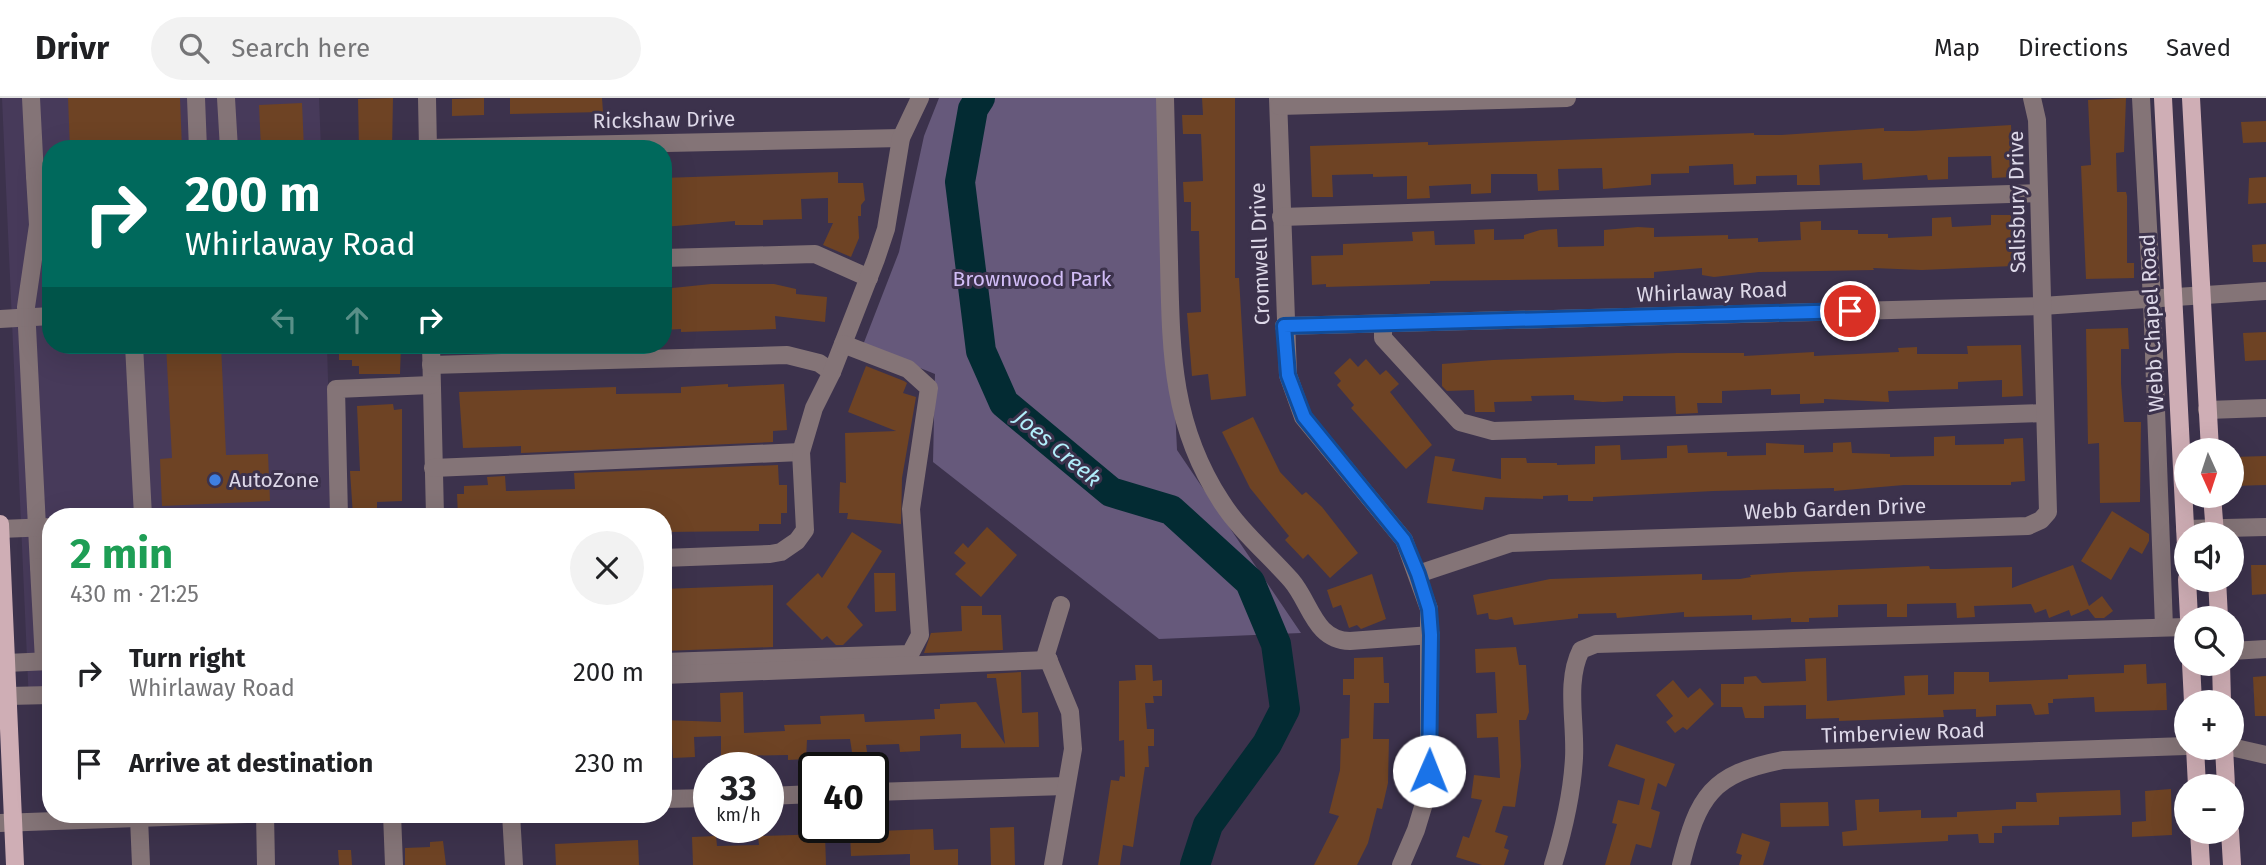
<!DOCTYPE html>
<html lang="en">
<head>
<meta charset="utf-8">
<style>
  body { margin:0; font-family:"Fira Sans",sans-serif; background:#f2f2f2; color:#202124; height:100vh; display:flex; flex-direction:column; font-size:26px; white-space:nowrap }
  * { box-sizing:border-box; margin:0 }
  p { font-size:23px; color:#757577 }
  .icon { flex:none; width:38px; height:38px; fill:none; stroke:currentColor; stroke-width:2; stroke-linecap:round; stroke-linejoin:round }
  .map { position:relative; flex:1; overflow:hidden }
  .sheet { position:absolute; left:42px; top:410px; width:630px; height:315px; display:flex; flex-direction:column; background:#fff; border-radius:28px; box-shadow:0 7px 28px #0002 }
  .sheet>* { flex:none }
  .hud { position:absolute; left:42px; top:42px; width:630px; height:214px; border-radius:28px; box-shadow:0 7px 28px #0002; background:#00695c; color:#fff; overflow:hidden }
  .needle { width:46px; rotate:177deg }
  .tools { position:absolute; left:2174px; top:340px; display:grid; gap:14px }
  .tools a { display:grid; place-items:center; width:70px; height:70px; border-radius:50%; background:#fff; box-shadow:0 7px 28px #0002; font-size:35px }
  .speed { position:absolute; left:693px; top:654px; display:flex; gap:14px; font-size:35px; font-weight:700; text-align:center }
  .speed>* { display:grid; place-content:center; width:91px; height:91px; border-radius:50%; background:#fff; box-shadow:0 7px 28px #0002; line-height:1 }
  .speed small { font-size:18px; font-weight:400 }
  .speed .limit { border:4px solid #111; border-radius:10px; background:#fff; color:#111 }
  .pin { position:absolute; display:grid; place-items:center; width:60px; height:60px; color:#fff; margin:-30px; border:4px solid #fff; border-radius:50%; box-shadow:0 2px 7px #0007 }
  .me { position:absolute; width:77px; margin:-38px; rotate:1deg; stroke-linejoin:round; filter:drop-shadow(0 0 5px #0008) }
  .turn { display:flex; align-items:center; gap:24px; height:147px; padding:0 28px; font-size:32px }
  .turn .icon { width:91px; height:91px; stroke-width:2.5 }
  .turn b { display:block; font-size:49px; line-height:60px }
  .lanes { display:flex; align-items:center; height:66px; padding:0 28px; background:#0003; justify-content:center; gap:35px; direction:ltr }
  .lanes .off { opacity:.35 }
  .round { display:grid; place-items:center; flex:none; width:74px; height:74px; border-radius:37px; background:#f2f2f2 }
  .overview { display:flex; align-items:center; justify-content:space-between; height:119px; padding:0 28px }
  h1 { font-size:42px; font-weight:700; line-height:52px; color:#1e9e55 }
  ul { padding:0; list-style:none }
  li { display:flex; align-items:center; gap:21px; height:91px; padding:0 28px }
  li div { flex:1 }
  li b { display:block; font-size:26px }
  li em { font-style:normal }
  header { display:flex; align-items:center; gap:42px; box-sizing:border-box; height:98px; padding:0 35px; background:#fff; border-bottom:2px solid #e0e0e0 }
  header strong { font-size:33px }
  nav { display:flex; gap:38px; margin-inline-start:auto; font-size:24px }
  .search { width:490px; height:63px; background:#f2f2f2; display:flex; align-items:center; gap:18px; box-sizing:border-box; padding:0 24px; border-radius:38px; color:#757577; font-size:26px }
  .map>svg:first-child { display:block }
  .built { fill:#473a5a }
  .green { fill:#66597b }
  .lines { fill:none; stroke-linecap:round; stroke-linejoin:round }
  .river { stroke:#032b33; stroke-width:30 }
  .building { fill:#6e4324 }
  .minor { stroke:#847477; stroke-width:18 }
  .major { stroke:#cfaeb5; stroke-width:18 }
  .route-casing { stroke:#114b97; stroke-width:18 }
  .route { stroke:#1a73e8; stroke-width:12 }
  .shop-dot { fill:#3f7fe0; stroke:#3c324c; stroke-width:2.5 }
  .labels { text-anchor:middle; stroke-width:6; stroke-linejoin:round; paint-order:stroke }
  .street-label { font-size:21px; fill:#ddd8e8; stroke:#3c324c }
  .park-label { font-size:21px; fill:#d2bdf7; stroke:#3c324c }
  .poi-label { font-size:21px; fill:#ddd8e8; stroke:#3c324c; text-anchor:start }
  .water-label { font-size:23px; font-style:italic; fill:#b1edfa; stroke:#3c324c }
</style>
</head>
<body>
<header>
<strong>Drivr</strong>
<div class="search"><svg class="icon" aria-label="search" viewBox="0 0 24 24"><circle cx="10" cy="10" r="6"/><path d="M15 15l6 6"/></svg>Search here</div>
<nav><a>Map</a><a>Directions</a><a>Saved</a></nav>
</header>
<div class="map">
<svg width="2266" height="767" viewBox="0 0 2266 767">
  <rect width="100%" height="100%" fill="#3c324c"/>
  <path class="built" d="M2 0H319L321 51H51V247H327L332 418H51V604L29 605Z"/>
  <path class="green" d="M939 0H1160L1177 352 1301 535 1159 541 933 364 935 276 863 247 899 154 924 38Z"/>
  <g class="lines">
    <path class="river" d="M980 0 973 11 960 84 981 253 1004 305 1111 394 1171 412 1250 484 1276 546 1285 611 1267 646 1208 727 1195 767"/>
  </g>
  <g class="building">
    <path d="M68 0H180L182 51H70Z"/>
    <path d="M393 0 392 51H359L358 1Z"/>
    <path d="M484 0V17L452 18V1Z"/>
    <path d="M510 0H602L603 14 510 16Z"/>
    <path d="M1202 0H1235V180H1239L1246 298 1211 302 1208 276 1192 278 1187 215 1201 214 1199 133H1191V104H1184L1183 84 1203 83 1201 36H1183L1182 17H1203Z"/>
    <path d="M2126 0 2124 54 2116 55 2117 94H2126L2127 98V165H2134V180L2086 181 2081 68 2091 67 2088 2Z"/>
    <path d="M302 5 304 51H261L259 7Z"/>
    <path d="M2266 23V44L2243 45 2241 24Z"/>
    <path d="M2011 27 2013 79 1992 80 1991 58 1948 59V81L1928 82 1927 77 1863 82 1862 65 1819 67 1820 87H1797V77L1756 78V86L1734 87 1733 66 1689 68V75L1651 76V87L1603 91 1602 70 1558 71 1559 92 1538 93 1537 76H1491V95L1471 96V86L1429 88 1430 100 1407 101V78L1373 79V76L1332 77 1333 99H1312L1310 48 1428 44V47L1754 35V37H1781L1884 30V33H1912Z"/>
    <path d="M838 74V85H863L865 102 861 107V118H858L859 140 851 159 823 147 833 125H828V100L801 101 802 121 763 122V127H735V123L663 129V80Z"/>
    <path d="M2266 79V105L2248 106 2249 80Z"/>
    <path d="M1991 117H2011L2013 168 1922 172 1873 170 1874 172 1759 174 1714 179 1702 177V170L1654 174V180L1430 183V186L1326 189V186L1312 187 1311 158 1343 157V146L1413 143 1412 134 1434 133 1435 147 1475 146 1474 132 1494 131V142L1524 141V137L1540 132 1557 131 1558 149 1604 148V132L1638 129 1654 130V139L1728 137V141L1758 140V144L1801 142 1800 124 1821 123V132H1858V136H1888V140L1932 138V120L1951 119 1952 129 1991 127Z"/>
    <path d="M2266 146V164H2253L2252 147Z"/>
    <path d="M711 186H774L796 191V196L827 199 825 224 775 218 776 231 681 234V231L663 232V191Z"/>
    <path d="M2128 230 2129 251H2121V285L2124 324H2141L2140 404 2100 405 2099 345 2088 346 2086 231Z"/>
    <path d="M2266 234V262L2245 263 2243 235Z"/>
    <path d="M166 247H221L226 357 268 356 270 403 162 408 160 361 172 360Z"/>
    <path d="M339 247H401L400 276H359V268H352V262H339Z"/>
    <path d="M2021 247 2023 298 2002 299V282L1958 284V291L1888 293 1889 304 1824 301V305L1800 306V296L1771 297V291L1722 293V305H1697L1698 315 1676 316 1675 298H1623V303L1603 304 1574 302V297L1531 298 1532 303 1494 304 1495 314H1475L1474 292 1447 293 1442 288V266L1493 262 1676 255H1744V258L1814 254V258L1899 254 1898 250 1917 249V256H1968L1967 248Z"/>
    <path d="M1350 260 1358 269 1366 261 1380 277 1386 272 1399 286 1390 294 1432 347 1406 371 1351 310 1354 307 1337 287 1341 283 1334 275Z"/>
    <path d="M866 268 904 283 907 285 903 295 916 299 902 380 901 426 847 421 848 415H839L840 384 846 385 845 335 896 333 848 314Z"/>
    <path d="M728 286V289L784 286 787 332 773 333V344L521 355V348L463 350 459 294 616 289V296L681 295V289Z"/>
    <path d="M393 306 394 312 402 311V403L377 404V416L353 418 350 373H360L357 308Z"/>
    <path d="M1253 319 1280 374 1302 397 1306 394 1322 409 1358 455 1330 480 1308 456 1303 461 1285 442 1289 438 1250 390 1222 334Z"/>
    <path d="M1955 338V347L2004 346V341L2023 340 2025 383 2011 384V387H1904L1834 393V390L1714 393 1593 399V403H1568V397L1543 398V401L1485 399 1483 412 1427 405 1435 358 1455 361 1452 373 1501 381V360H1526L1527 365H1557V367L1595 366V348L1620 347 1621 362 1667 360V348L1687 347 1688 355 1727 354V358L1766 357V345L1804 347V355L1833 354V345L1851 344 1852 355 1890 356V359L1934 358V339Z"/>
    <path d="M2266 358V387L2234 388 2233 359Z"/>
    <path d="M778 367 779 387H787V415H781V426H759V433L663 434V418H458L457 396H464V388L488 387 487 379 505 378 506 393 575 391 574 375Z"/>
    <path d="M2112 413 2149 436V443L2142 456 2130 449 2111 482 2081 463Z"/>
    <path d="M987 429 1017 457 981 499 955 476 966 465 954 455 963 445 968 450Z"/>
    <path d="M852 434 882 453 847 509 863 527 843 547H836L827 538 822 542 786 506 818 475 822 480Z"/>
    <path d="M2073 467 2089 508 2102 498 2113 513 2104 520H2095L2088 511 2071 518 2069 512 2049 520 2046 511 2035 515 2031 506 1974 508 1975 519 1957 520 1956 505 1907 506V519H1887V506L1838 507V519L1809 520V524H1791V520L1752 522V517L1684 519V514L1617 520 1616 515 1578 516V520L1514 527 1512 519 1496 522 1489 521 1488 515 1477 517 1473 497 1550 481 1702 476V482L1740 481 1751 479 1750 477 1792 474 1929 468 1930 471H1944L2012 469V490Z"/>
    <path d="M2251 467H2266V496L2252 497Z"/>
    <path d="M874 475H895L896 513 875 514Z"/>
    <path d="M1372 476 1386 521 1361 531 1357 527 1349 530 1341 507 1333 510 1327 492Z"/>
    <path d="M773 487V549L663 553V491Z"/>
    <path d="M961 508H982V517H1001L1003 552 924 555 931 535 962 533Z"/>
    <path d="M1516 549 1519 567H1526L1529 614 1526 622H1519L1521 668 1515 709 1503 708 1495 734 1508 738 1504 750 1509 752 1504 767H1482L1456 759 1463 738 1469 740 1482 702 1471 700 1474 677 1500 680 1498 639 1477 640 1476 616 1497 615 1495 574 1476 575 1475 551Z"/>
    <path d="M1383 559 1384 585H1389V605H1374L1373 641H1389L1388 685 1382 711 1377 710 1368 745 1357 767H1314L1339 718 1329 715 1340 672 1341 641 1349 640 1350 597H1343V581H1354V560Z"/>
    <path d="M1826 560 1827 603 1905 597 1904 578 1928 577V597L1954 596V574H1989V584L2068 581V577L2124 575V567L2146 566 2147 586 2166 585 2167 612 2095 614 2094 599 2053 601V605H2048L2049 616 2035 617 2031 606 1996 607V618L1976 619V611L1943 612 1944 619 1839 623V620L1806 621V607L1764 608V620H1745L1742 609H1721V586H1744V579L1756 578 1762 585 1806 583 1805 561Z"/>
    <path d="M1135 567H1152L1153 583 1162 582V598H1153L1154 605H1145L1147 631H1154V648H1148L1149 669H1145L1133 749 1123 747 1120 767H1098L1111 682 1119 683 1120 678 1125 679 1124 642 1119 643V583L1136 582Z"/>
    <path d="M1021 574 1022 615 1038 614 1039 649 961 650V636L920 638V653L900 654 899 646 866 647 867 654H852L850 641 807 642 806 661 788 662V657L721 658V638L694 639 695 659 673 660 672 645H663V622L721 624 720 595 743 594 744 635 785 633 784 627 821 626 820 618 864 616 865 624 935 621 934 611H940V606L976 604 1005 646 996 580H987V576Z"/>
    <path d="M2266 578V618H2255L2253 579Z"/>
    <path d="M1673 582 1688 600 1700 590 1714 606 1687 632 1683 629 1675 635 1666 624 1673 618 1656 597Z"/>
    <path d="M1616 646 1675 666 1666 689 1658 685 1651 711 1660 714 1651 750 1636 746 1630 767H1605L1617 726 1612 725 1618 702 1639 707 1645 681 1608 668Z"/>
    <path d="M2171 691 2172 737 2132 739V724L2146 723 2145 693Z"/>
    <path d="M2120 692 2121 717 2059 719V727L2002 728V735H1994V745H1979L1978 736 1948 737V743L1843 748 1842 734 1857 732 1855 702 1879 701V714L1921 712V720L1957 719V714L2016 711V704H2037L2036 695Z"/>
    <path d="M1828 704 1829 728 1781 729 1780 705Z"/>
    <path d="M1014 729 1015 767H991L990 730Z"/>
    <path d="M933 731 934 752 958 751V767H910V756L851 758 850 734Z"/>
    <path d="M1742 735 1770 744 1763 767H1739L1742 757 1736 755Z"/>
    <path d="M825 736 826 767H693L692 739 716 738 717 748 759 747 758 738Z"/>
    <path d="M638 742 639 767H556L555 746Z"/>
    <path d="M443 743 446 767H405V750L430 749V744Z"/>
    <path d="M338 752H351L352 767H339Z"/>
  </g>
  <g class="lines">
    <g class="minor">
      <path d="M31 0 35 78"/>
      <path d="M196 0 198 51"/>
      <path d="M226 0 229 51"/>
      <path d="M427 0 428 51"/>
      <path d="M1165 0C1166 55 1168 109 1169 164 1171 253 1171 326 1221 403 1239 432 1269 457 1291 482 1311 505 1314 542 1350 543L1431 537"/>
      <path d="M1278 0 1288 277 1303 319 1404 442 1429 511V689L1416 732 1401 767"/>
      <path d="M2141 0 2152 202 2164 529"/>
      <path d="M1279 8 1567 0"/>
      <path d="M428 50 901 40"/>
      <path d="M51 78H35L38 127 26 209 39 469 51 468"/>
      <path d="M1281 119 2039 95"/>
      <path d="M663 160 815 156 869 180"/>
      <path d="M0 221 51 218"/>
      <path d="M1383 226V240L1460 324 1493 333 2045 315"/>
      <path d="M1284 228 2042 208 2266 193"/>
      <path d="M134 247 143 418"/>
      <path d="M431 247 435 418"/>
      <path d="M431 267 787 257 819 265 832 274"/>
      <path d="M2207 312 2266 310"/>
      <path d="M433 370 801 354"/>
      <path d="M339 418 336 291 431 287"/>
      <path d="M0 431 51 429"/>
      <path d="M2185 431 2266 429"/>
      <path d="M663 460 770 456 781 454 797 443 805 432 801 354 814 310 832 274 876 161 886 131 901 40 920 0"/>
      <path d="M39 469 44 563"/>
      <path d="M1418 476 1511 445 2028 428 2041 422 2048 414 2037 22 2032 0"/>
      <path d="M2231 553 2266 551"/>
      <path d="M663 564 910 556 920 537 911 411 929 290 908 271 843 246"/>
      <path d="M6 565 51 563"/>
      <path d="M663 577 1049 562"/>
      <path d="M8 598 51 597"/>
      <path d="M2231 649 2266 657"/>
      <path d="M873 694 1066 688"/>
      <path d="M768 698 814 696"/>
      <path d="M663 701 709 700"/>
      <path d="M265 716 266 767"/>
      <path d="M392 716 394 767"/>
      <path d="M511 716 514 767"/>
      <path d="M139 720 141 767"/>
      <path d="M0 725 247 716"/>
      <path d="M1053 767 1073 651 1070 614 1046 556 1061 507"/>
      <path d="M1553 767C1564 731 1572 697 1574 660 1576 624 1565 584 1581 552L1596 546 2186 529"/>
      <path d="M1681 767C1698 698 1711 676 1783 662L2186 648"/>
    </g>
    <g class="major">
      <path d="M2163 0 2186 448"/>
      <path d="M2191 0 2210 352"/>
      <path d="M2212 397 2215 436"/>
      <path d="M0 426 15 767"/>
      <path d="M2187 481 2189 520"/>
      <path d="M2217 481 2219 520"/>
      <path d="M2191 565 2193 604"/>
      <path d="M2221 565 2222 604"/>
      <path d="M2195 649 2197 688"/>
      <path d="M2224 649 2226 688"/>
      <path d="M2199 733 2201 767"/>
      <path d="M2230 733 2232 767"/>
    </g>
  </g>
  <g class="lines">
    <defs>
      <path id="route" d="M1429 673 1431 537 1429 511 1418 476 1404 442 1304 319 1288 277 1284 228 1850 213"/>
    </defs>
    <use href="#route" class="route-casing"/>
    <use href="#route" class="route"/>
  </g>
  <circle class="shop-dot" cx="215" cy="382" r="7"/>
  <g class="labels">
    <g class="street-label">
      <text transform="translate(664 22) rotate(-1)" y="7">Rickshaw Drive</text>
      <text transform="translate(2017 104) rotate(-91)" y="7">Salisbury Drive</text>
      <text transform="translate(1260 156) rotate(-92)" y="7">Cromwell Drive</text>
      <text transform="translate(1712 194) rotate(-2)" y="7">Whirlaway Road</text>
      <text transform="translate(2152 225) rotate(-93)" y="7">Webb Chapel Road</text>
      <text transform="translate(1835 411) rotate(-2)" y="7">Webb Garden Drive</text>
      <text transform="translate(1903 635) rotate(-2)" y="7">Timberview Road</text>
    </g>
    <g class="park-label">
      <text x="1032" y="188">Brownwood Park</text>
    </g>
    <g class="poi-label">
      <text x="229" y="389">AutoZone</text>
    </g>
    <g class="water-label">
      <text transform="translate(1058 350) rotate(40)" y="8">Joes Creek</text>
    </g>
  </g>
</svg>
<div class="tools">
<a><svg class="needle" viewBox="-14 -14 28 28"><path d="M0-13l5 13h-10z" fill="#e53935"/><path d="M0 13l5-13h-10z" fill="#757577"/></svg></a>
<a><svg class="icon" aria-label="sound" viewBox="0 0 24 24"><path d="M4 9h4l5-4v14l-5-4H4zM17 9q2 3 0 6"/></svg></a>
<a><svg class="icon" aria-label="search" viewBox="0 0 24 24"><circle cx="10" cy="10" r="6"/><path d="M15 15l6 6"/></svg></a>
<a>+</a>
<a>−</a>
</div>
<div class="speed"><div>33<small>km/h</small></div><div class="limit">40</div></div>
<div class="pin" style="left:1850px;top:213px;background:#d93025"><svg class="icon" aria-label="arrive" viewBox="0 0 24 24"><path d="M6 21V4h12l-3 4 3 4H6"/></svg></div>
<svg class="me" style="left:1429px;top:673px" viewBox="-20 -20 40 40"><circle r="19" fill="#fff"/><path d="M0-13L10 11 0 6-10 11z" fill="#1a73e8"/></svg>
<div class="hud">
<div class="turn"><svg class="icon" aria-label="right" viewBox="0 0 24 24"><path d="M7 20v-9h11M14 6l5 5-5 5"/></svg><div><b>200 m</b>Whirlaway Road</div></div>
<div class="lanes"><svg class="icon off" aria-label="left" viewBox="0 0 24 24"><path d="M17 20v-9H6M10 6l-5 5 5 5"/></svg><svg class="icon off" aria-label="ahead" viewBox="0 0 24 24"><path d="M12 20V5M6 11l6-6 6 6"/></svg><svg class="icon" aria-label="right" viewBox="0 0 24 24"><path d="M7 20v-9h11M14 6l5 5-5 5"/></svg></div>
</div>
<section class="sheet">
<div class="overview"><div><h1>2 min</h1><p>430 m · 21:25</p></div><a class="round"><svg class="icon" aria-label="close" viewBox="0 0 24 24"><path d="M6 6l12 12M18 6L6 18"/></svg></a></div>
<ul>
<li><svg class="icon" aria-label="right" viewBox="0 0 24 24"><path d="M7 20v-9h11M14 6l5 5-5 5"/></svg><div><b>Turn right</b><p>Whirlaway Road</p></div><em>200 m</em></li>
<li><svg class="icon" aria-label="arrive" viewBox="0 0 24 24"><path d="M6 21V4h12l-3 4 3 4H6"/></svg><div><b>Arrive at destination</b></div><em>230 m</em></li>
</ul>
</section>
</div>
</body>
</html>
